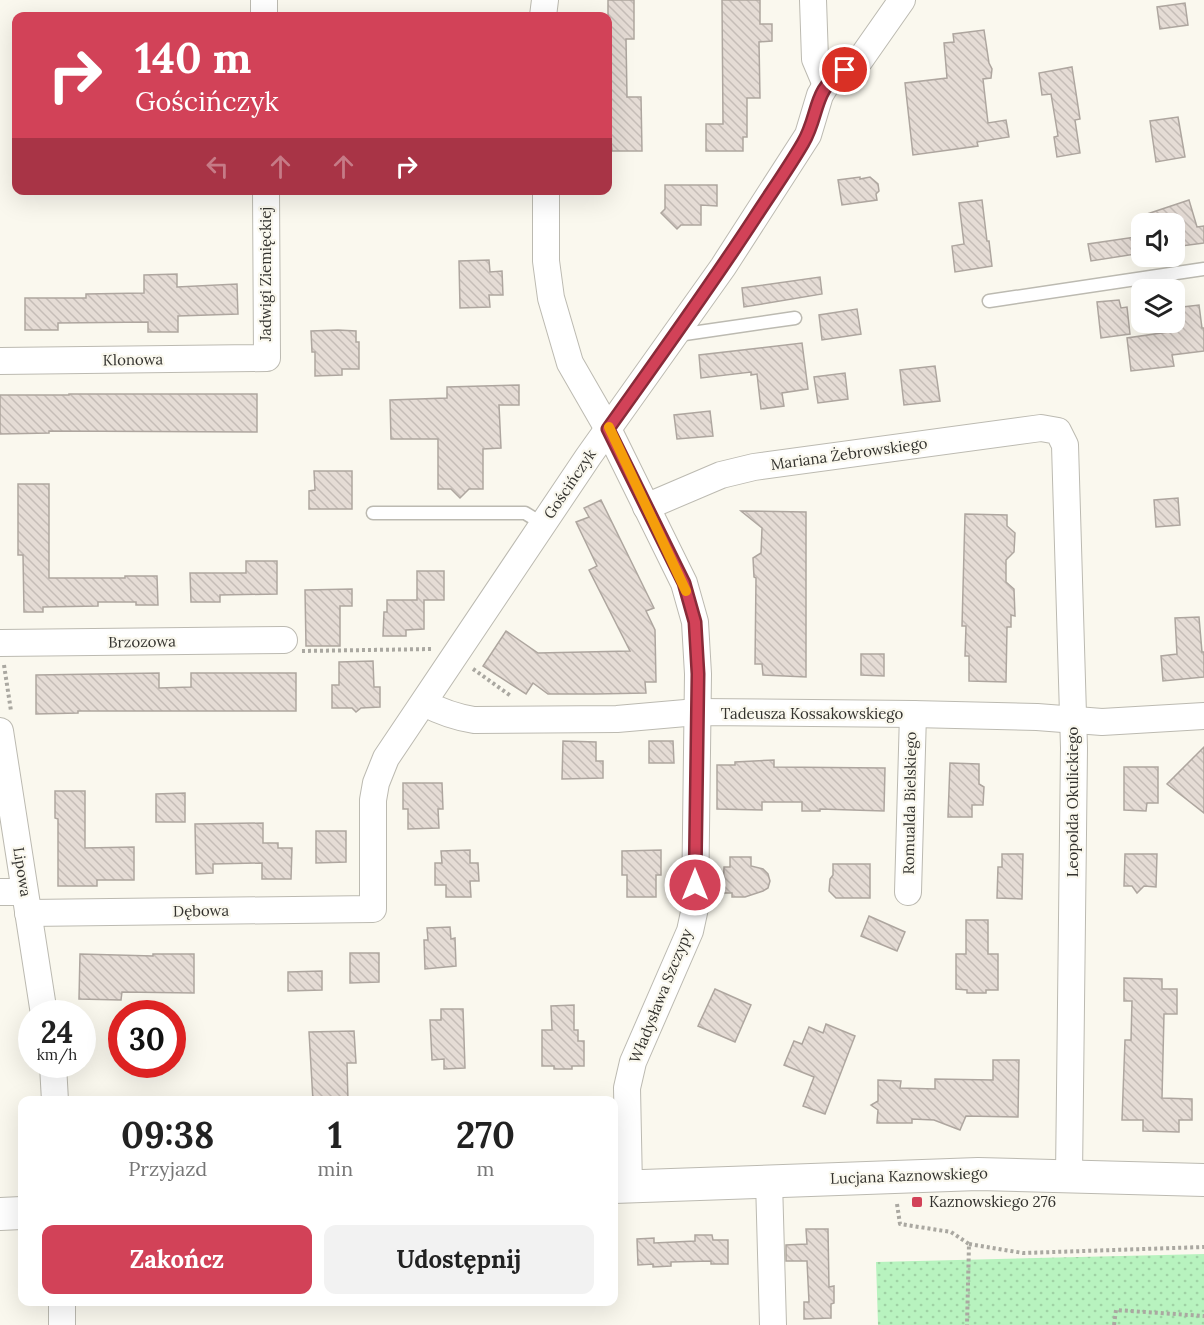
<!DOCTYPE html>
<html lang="pl">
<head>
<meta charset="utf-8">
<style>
  body { margin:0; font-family:Lora,serif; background:#f2f2f2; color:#222; height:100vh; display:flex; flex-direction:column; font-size:22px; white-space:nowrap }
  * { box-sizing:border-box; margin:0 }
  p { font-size:20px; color:#767676 }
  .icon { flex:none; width:33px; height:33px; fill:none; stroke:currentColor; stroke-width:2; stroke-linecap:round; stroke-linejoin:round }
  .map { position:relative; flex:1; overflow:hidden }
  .sheet { position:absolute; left:18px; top:1096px; width:600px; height:210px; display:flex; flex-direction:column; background:#fff; border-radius:12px; box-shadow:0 6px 24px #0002 }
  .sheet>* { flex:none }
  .banner { position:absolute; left:12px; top:12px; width:600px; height:183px; border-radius:12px; box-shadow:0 6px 24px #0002; background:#d24258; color:#fff; overflow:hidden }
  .fabs { position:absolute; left:1131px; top:213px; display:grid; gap:12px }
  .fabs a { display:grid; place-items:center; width:54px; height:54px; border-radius:12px; background:#fff; box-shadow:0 6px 24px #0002; font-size:30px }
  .speed { position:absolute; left:18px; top:1000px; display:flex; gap:12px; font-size:30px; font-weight:700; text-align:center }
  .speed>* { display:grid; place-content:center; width:78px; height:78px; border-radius:50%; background:#fff; box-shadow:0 6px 24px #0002; line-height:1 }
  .speed small { font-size:15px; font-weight:400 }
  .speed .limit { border:9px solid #d22; background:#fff; color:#111 }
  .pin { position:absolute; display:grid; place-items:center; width:51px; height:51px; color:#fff; margin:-26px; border:3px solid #fff; border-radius:50%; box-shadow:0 2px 6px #0007 }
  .me { position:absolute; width:66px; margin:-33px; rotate:0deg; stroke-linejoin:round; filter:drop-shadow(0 0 4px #0008) }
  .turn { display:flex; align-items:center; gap:21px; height:126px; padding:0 24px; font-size:27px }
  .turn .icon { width:78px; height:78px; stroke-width:2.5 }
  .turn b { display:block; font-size:42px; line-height:51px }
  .lanes { display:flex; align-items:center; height:57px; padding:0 24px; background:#0003; justify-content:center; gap:30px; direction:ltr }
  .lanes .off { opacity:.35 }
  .eta { display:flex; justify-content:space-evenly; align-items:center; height:102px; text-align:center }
  .eta b { font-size:36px; font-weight:800; line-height:42px }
  .primary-button { display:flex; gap:12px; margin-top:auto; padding:12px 24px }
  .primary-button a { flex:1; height:69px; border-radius:12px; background:#d24258; color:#fff; font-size:24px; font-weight:800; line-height:69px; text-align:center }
  .primary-button a+a { background:#f2f2f2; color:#222 }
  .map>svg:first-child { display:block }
  .garden { fill:url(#garden-dots) }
  .building { fill:url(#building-back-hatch); stroke:#aea69f; stroke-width:1.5 }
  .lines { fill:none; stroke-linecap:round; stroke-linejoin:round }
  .service-casing { stroke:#bcbab1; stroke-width:15 }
  .minor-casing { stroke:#bcbab1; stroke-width:28 }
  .tertiary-casing { stroke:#bcbab1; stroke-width:34 }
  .path { stroke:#aaa8a1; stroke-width:4; stroke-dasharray:3 3; stroke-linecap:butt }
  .service { stroke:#fff; stroke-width:12 }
  .minor { stroke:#fff; stroke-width:26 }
  .tertiary { stroke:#fff; stroke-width:32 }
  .route-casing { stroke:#882b39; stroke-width:15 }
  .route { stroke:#d24258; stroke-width:10 }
  .slow { stroke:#f59e0b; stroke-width:10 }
  .poi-dot { fill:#d24258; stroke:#faf8ee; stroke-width:2 }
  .labels { text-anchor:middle; stroke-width:4.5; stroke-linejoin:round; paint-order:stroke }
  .street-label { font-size:15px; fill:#33322e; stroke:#faf8ee }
  .poi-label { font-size:15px; fill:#33322e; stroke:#faf8ee; text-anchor:start }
</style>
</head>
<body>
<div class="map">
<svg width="1204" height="1325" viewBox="0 0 1204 1325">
  <defs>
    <pattern id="garden-dots" width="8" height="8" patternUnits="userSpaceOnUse" patternTransform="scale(1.5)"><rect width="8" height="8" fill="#b8f3bf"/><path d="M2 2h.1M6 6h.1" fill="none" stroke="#9fd1a4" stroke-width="1.8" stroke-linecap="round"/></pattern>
    <pattern id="building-back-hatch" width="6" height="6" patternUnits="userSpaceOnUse" patternTransform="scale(1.5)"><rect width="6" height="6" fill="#e5dcd5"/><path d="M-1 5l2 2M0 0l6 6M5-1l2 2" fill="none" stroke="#c5bdb7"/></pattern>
  </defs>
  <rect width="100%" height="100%" fill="#faf8ee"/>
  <path class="garden" d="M1204 1254V1325H878L876 1262Z"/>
  <g class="building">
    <path d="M608 0H634V39H626L627 97H641L642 151H612L611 143H608Z"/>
    <path d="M722 0H760V24H772V41L759 42 760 98H747V137H743V151H706V124H723Z"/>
    <path d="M1185 3 1188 25 1160 29 1157 7Z"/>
    <path d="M984 30 989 63 992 69 991 78 983 79 988 123 1006 120 1009 137 977 142 978 146 913 155 905 83 947 78 944 43 954 42 953 34Z"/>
    <path d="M1072 67 1080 119 1075 120 1080 153 1057 157 1054 137 1058 136 1051 94 1042 95 1039 73Z"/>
    <path d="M1178 117 1185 157 1156 162 1150 121Z"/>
    <path d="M860 177V179L870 177 878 184 879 191 876 194 877 200 842 205 838 180Z"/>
    <path d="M665 185H717V206L701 205V225H681L677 229 661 213 665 209Z"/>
    <path d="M982 200 987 241H989L992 266 955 272 952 246 964 244 959 203Z"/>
    <path d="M1189 200 1197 227 1204 226V243L1174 247V224H1150L1147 214Z"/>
    <path d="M1142 236V253L1091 261 1088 244Z"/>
    <path d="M489 260 490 272 502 271 503 295H489L490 307 460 308 459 261Z"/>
    <path d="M177 274V287L237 284 238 314 178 316V332H148V322L58 323V330H25V298H86V294L144 293V275Z"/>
    <path d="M820 277 822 294 744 307 742 288Z"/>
    <path d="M1119 300 1121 308 1127 307 1130 334 1101 338 1097 302Z"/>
    <path d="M1199 305 1202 328H1204V351L1172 355 1174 366 1131 371 1127 338 1168 332 1167 322H1174V308Z"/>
    <path d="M857 309 861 334 822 340 819 315Z"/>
    <path d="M338 330 356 331V342H359V369H342V375L315 376V352H312L311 331Z"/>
    <path d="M802 343 808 389 782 393 784 406 761 409 757 374 751 375V372L701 378 699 355Z"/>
    <path d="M935 366 940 401 904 405 900 370Z"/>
    <path d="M845 373 848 399 818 403 814 377Z"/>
    <path d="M519 385V405H499L501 448 483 449V489H469L460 498 451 489H438V439H391L390 400 447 398V387Z"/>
    <path d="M69 394H257V432L49 431V433L0 434V395H69Z"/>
    <path d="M710 411 713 436 677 439 674 415Z"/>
    <path d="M314 471H352V509H309V491L315 490Z"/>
    <path d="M18 484H49V578H125V576H157L158 605H136V602H98V606L43 607V612H24L23 555H18Z"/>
    <path d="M1178 498 1180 525 1156 527 1154 500Z"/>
    <path d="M601 500 654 608 646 611 655 630 656 682H645L646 693 595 694H548L533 683 526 694 483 666 506 631 538 653 630 651 589 570 597 566 576 522 589 517 584 508Z"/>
    <path d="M741 511 806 512V677L763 675 762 664H755L756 578 754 577 753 558 761 553 762 528Z"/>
    <path d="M965 514 1007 515V526L1015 533 1014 552 1006 560V582L1014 589 1015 616 1011 615V627H1007L1006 682 969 681V656H965L966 626H962Z"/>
    <path d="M246 561H277V594L220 595V602H191L190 573H246Z"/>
    <path d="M417 571H444V600H424V629L406 630V636H383L384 612H387V600H417Z"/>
    <path d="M352 589V606H340V646H306L305 590Z"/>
    <path d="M1199 617 1202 652H1204V677L1163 681 1161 656 1177 654 1175 618Z"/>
    <path d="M861 654H884V676L861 675Z"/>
    <path d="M373 661 374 687H380V707L361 708 356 712 352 708H332V685H339V662Z"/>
    <path d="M159 673V688L191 687V673H296V711H78V713L36 714V675Z"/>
    <path d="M563 741 596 742V761H603V778L562 779Z"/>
    <path d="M649 741H673L674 763H649Z"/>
    <path d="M1204 747V813L1167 784Z"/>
    <path d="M774 760V767L885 768 884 811 820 809V811H802V802H762V810L717 809V765H735V762Z"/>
    <path d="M950 763 979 764V784L984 787 983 805H972V817H948Z"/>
    <path d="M1124 767H1158V803H1147L1146 811 1124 810Z"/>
    <path d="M403 783H442L443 809H438L439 828 408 829V809H403Z"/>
    <path d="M55 791H85V848L134 847V880H97V886H58V819L55 818Z"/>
    <path d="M185 793V822H156V794Z"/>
    <path d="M263 823V843H278V848H292L291 879H262V863L213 864V873L196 874 195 824Z"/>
    <path d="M316 831H346V862L316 863Z"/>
    <path d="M470 850V863H478L479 881H470L471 897H446V885H435V863H442L441 851Z"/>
    <path d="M661 850V875H656V897H627V875H622V851Z"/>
    <path d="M1002 854H1023L1022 899 997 898 998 867H1002Z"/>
    <path d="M1125 854H1157L1156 887 1144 886 1137 893 1132 886H1124Z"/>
    <path d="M730 857H751V866L763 869 768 874 770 881 768 888 763 891 745 897H732V893H723L724 867H730Z"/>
    <path d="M833 864H870V898H836L829 891 830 879 833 875Z"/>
    <path d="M869 916 905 932 897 951 861 936Z"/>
    <path d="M966 920H988V954H998V990H986V993H967V990L956 989V954H966Z"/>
    <path d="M450 927 451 939 455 938 456 966 425 969 424 940H428L427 928Z"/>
    <path d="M350 953H379V982L350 983Z"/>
    <path d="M80 954 153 956V954H194V993L122 992 121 1000 79 999Z"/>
    <path d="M322 971V990L288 991V972Z"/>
    <path d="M1124 978 1162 979V989H1177V1014H1164L1162 1098 1192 1099V1120H1179V1132L1143 1131V1120H1122L1125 1040H1131L1132 1001H1124Z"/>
    <path d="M715 989 751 1005 735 1042 698 1026Z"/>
    <path d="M574 1005V1030H578V1041H584V1066H572V1069H554V1066H542V1030H552L551 1006Z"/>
    <path d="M441 1009H463L465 1068 444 1069V1059L432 1060 430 1020H441Z"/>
    <path d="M826 1024 855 1036 825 1114 803 1106 814 1077 784 1065 794 1041 802 1044 809 1027 823 1033Z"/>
    <path d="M354 1031 356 1063H347L348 1101H313L309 1032Z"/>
    <path d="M993 1060H1019L1018 1117 966 1116 960 1130 934 1120 912 1119V1123H877L878 1110 871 1105 878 1101V1080L901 1081 900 1088 935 1089V1079L993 1080Z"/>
    <path d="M806 1229H828L829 1287 834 1286V1303L831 1304V1318L804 1319V1302H809L807 1261H786V1245L807 1244Z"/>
    <path d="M695 1235H712L713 1240H728V1264H711V1261L671 1262V1266L653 1267V1264L638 1265 637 1239 654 1238V1243L695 1241Z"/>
  </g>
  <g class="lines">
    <defs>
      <g id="service">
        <path d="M989 301 1204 269"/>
        <path d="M678 335 795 318"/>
        <path d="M373 513H525L543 524"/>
      </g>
      <g id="minor">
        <path d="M264 0V16"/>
        <path d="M813 0 815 59 826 85"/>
        <path d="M543 16 545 0"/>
        <path d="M546 190V261L551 298 570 363 608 429 684 583 695 622 698 674 695 908 690 931 633 1062 627 1088 629 1187"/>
        <path d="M0 361 267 358 266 190"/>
        <path d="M646 507 721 475 754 467 1041 428 1058 431 1065 445 1074 748 1069 1176"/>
        <path d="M0 643 284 640"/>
        <path d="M424 703C441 712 455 717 474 720L617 719 697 712 913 714 1037 717 1102 722 1204 716"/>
        <path d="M0 731 44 1014"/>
        <path d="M0 892H24"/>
        <path d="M908 892 913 714"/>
        <path d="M28 913 373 909V800L376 783 386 758 588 457 723 267 808 135 820 95 826 85 833 77 860 60 902 0"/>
        <path d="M53 1065 55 1101"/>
        <path d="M769 1181 773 1325"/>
        <path d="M62 1302V1325"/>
      </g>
      <g id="tertiary">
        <path d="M614 1187 978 1174 1204 1180"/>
        <path d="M0 1214 22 1213"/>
      </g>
    </defs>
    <use href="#service" class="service-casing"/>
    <use href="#minor" class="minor-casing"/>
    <use href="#tertiary" class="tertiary-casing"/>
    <g class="path">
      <path d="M302 651 433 649"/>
      <path d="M4 665 11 711"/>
      <path d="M473 669 511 696"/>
      <path d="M897 1204 900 1224 951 1232 969 1244 967 1325"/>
      <path d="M969 1244 1023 1253 1204 1247"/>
      <path d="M1114 1325 1116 1310 1204 1316"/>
    </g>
    <use href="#service" class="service"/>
    <use href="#minor" class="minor"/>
    <use href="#tertiary" class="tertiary"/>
  </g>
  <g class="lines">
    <defs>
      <path id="route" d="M695 885 698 674 695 622 684 583 608 429C657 360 707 291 754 219 770 194 788 169 803 143 820 114 812 89 845 70"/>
    </defs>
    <use href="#route" class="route-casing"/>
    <use href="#route" class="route"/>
    <path class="slow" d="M609 427 686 591"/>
  </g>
  <rect class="poi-dot" x="911" y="1196" width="12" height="12" rx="3"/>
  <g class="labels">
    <g class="street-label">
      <text transform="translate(266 274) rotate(-90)" y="5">Jadwigi Ziemięckiej</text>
      <text transform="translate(133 360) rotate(-1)" y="5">Klonowa</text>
      <text transform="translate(849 454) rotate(-8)" y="5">Mariana Żebrowskiego</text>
      <text transform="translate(570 484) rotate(-56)" y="5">Gościńczyk</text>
      <text transform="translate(142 642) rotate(-1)" y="5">Brzozowa</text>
      <text x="812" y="719">Tadeusza Kossakowskiego</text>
      <text transform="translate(1073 802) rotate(-90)" y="5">Leopolda Okulickiego</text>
      <text transform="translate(910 803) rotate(-89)" y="5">Romualda Bielskiego</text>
      <text transform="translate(22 872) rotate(81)" y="5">Lipowa</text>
      <text transform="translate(201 911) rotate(-1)" y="5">Dębowa</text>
      <text transform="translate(661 996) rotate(-68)" y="5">Władysława Szczypy</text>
      <text transform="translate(909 1176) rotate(-2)" y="5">Lucjana Kaznowskiego</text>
    </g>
    <g class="poi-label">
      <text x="929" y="1207">Kaznowskiego 276</text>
    </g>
  </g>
</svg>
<div class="fabs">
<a><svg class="icon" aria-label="sound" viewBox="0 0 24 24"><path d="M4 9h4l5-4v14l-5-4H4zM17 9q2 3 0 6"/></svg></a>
<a><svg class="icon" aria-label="layers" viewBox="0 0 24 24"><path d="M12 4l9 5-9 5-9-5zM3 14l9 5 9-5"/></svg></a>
</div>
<div class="speed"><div>24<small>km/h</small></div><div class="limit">30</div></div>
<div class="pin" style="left:845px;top:70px;background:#d93025"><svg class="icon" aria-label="arrive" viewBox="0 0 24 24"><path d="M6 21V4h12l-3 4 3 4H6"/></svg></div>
<svg class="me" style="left:695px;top:885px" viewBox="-20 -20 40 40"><circle r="17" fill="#d24258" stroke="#fff" stroke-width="3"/><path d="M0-11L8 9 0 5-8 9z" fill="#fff"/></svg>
<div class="banner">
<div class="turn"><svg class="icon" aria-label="right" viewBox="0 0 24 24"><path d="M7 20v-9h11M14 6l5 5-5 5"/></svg><div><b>140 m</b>Gościńczyk</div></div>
<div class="lanes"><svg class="icon off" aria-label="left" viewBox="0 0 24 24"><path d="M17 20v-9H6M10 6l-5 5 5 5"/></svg><svg class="icon off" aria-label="ahead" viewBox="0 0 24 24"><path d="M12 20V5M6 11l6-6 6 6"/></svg><svg class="icon off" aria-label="ahead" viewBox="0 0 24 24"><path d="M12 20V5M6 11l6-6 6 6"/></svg><svg class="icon" aria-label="right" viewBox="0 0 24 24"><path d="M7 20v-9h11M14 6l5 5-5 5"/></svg></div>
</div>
<section class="sheet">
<div class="eta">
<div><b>09:38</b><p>Przyjazd</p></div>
<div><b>1</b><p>min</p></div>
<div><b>270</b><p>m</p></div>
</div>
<div class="primary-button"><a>Zakończ</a><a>Udostępnij</a></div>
</section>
</div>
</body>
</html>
